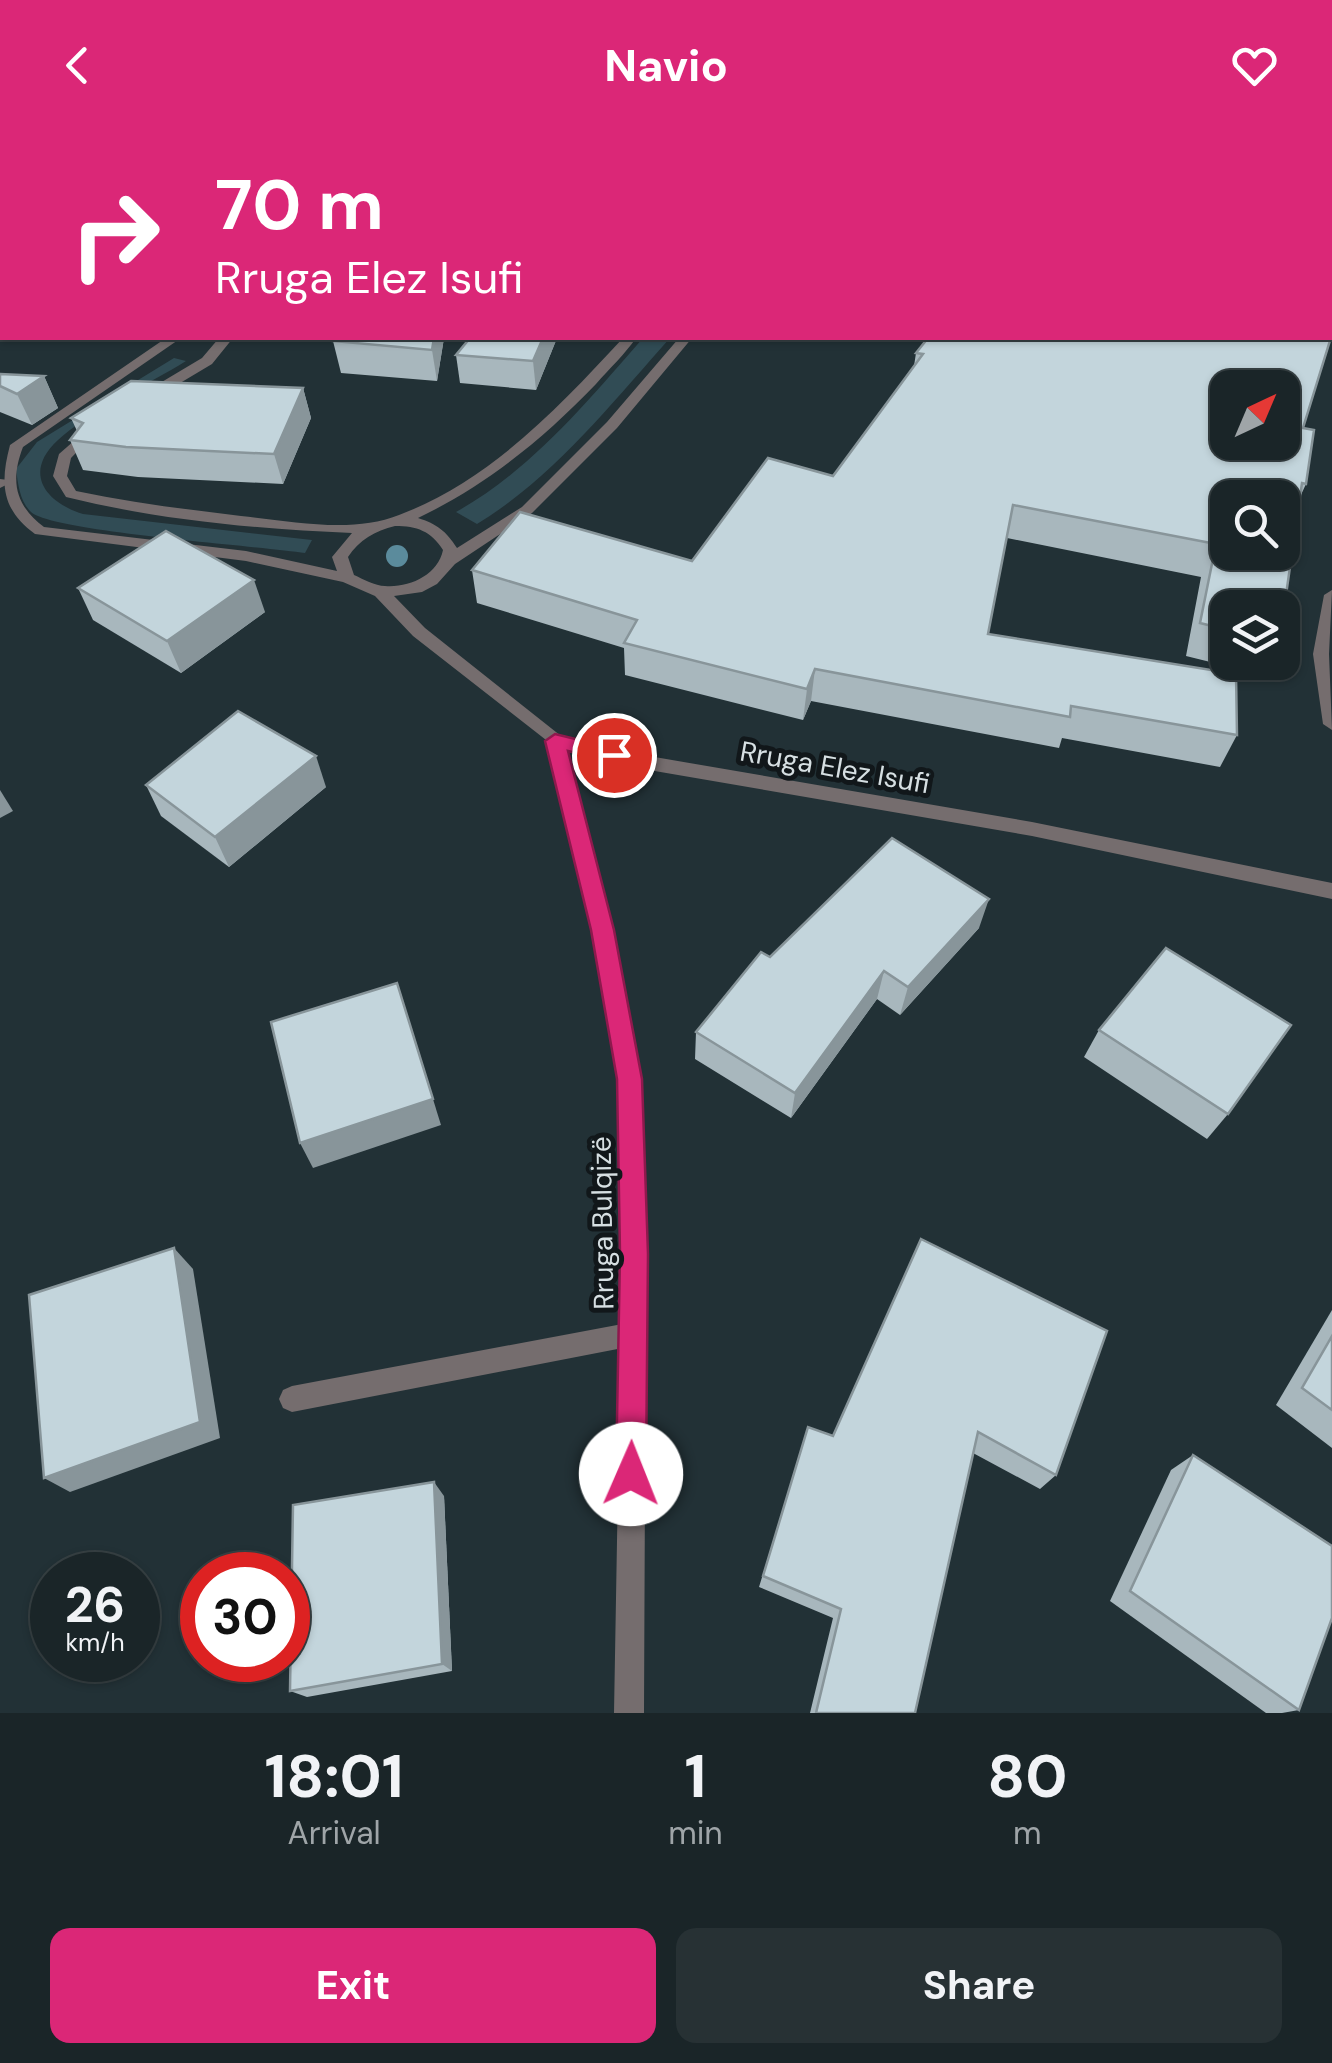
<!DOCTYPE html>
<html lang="en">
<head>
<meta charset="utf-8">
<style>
  body { margin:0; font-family:"DM Sans",sans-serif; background:#273134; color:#f1f3f6; height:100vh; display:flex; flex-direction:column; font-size:38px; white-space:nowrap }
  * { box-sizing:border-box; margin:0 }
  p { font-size:32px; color:#9fa5a8 }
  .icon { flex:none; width:55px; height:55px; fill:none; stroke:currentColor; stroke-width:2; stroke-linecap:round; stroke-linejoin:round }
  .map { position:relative; height:1583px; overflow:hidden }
  .side { display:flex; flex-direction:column; background:#1a2528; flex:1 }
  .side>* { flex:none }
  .banner { position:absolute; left:0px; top:0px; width:1332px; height:210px; box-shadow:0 2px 8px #0004,0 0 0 2px #384245; background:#db2777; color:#fff; overflow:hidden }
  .needle { width:65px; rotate:44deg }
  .controls { position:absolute; left:1210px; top:240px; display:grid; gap:20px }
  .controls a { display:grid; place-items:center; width:90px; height:90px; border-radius:20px; background:#1a2528; box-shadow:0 2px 8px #0004,0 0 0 2px #384245; font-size:50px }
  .speed { position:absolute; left:30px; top:1422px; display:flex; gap:20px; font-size:50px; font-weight:700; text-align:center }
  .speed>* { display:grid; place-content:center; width:130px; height:130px; border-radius:50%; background:#1a2528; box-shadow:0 2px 8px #0004,0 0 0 2px #384245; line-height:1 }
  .speed small { font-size:25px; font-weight:400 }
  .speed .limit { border:15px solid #d22; background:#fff; color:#111 }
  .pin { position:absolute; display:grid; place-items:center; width:85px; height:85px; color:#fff; margin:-42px; border:5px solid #fff; border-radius:50%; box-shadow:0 2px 10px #0007 }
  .me { position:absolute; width:110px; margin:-55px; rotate:1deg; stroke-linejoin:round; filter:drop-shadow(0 0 8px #0008) }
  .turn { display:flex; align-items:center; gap:35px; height:210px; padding:0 50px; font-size:45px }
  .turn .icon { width:130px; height:130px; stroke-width:2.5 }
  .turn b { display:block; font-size:70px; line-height:85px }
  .eta { display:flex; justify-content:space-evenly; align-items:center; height:170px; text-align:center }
  .eta b { font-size:60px; font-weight:700; line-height:70px }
  .action { display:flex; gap:20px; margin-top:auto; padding:20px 50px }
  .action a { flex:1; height:115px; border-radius:20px; background:#db2777; color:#fff; font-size:40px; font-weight:700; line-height:115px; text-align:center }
  .action a+a { background:#273134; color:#f1f3f6 }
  header { display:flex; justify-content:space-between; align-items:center; height:130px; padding:0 50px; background:#db2777; color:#fff; font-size:45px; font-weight:700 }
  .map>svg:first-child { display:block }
  .green { fill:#314c55 }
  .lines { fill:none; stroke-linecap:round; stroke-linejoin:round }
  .service { fill:#756d6e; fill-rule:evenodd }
  .minor { fill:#756d6e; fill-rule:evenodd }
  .tertiary { fill:#756d6e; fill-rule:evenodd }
  .tree { fill:#5b8b9c }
  .wall { fill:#a8b7bd }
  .shaded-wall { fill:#88959a }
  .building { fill:#c3d5dc; stroke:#88959a; stroke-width:2.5; fill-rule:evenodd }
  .route { fill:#db2777; stroke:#8e194d; stroke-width:2.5 }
  .labels { text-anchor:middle; stroke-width:10; stroke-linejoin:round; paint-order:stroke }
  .street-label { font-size:28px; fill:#d6dfe2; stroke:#11171a }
</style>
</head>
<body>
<header><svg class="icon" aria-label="back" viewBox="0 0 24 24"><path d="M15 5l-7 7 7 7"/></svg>Navio<svg class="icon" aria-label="heart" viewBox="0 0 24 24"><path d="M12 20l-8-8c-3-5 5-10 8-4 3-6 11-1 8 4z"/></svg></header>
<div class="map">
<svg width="1332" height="1583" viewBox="0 0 1332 1583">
  <rect width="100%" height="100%" fill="#223136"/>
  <g class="green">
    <path d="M643 208H670C611 274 553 348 477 394L456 382C530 341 588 271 643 208Z"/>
    <path d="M174 228 186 231C149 254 87 283 58 310 22 343 46 373 83 384L312 410 305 423C261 416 53 402 31 382 20 372 18 354 16 339L37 312Z"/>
  </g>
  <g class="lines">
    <g class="service">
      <rect x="528" y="0" width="10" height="2"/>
      <path d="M1332 460 1329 524 1332 600 1323 594 1313 524 1324 465Z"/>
      <path d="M633 1192 642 1195 645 1204 642 1213 633 1216 292 1282 283 1278 279 1269 283 1260 292 1256Z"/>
    </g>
    <g class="minor">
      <path d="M0 349 8 350 10 353 0 358Z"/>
      <path d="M555 605 564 611 613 800 641 949 646 1124 644 1583H614L622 1124 619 949 593 800 546 611Z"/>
    </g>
    <g class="tertiary">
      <path d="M166 208H181L23 317C10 351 15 375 44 397L246 421 337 441 332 427 352 403C256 399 159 390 66 367L53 346 59 324 91 296 98 300 71 328 67 346 76 361C131 373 186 379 241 386 291 391 352 404 399 385 490 351 559 277 623 208H636C625 224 609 239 596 254 543 309 487 355 418 388 437 394 446 401 457 418L522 377 607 292 679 208H692L617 298 532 383 455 434 437 454 422 462 394 466 425 498 561 606 643 625 1032 692 1332 753V769L1032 706 643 639 555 617 413 506 375 466 343 452 246 431 35 404C1 379 0 353 10 315ZM395 396C417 396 431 401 443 420 438 445 409 458 385 456 375 456 363 449 354 445L348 427C359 410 375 401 395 396Z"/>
      <path d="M219 208H233L212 234 155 268H145V262L202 228Z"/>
    </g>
  </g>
  <circle class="tree" cx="397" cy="426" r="11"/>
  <g class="wall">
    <path d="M2 87V165H0V90Z"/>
    <path d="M335 208H444L437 251 341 243 333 211Z"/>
    <path d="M470 208H557L536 260 460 253 456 225Z"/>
    <path d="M926 208H1330L1303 298 1306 354 1300 367 1228 478V532H1269L1263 545 1186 526 1201 447 1007 408 988 504 1237 605 1220 637 1062 608 1059 618 811 571 803 590 625 545 624 518 477 473 472 440 692 431 833 346 914 236 916 223 927 208Z"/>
    <path d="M0 244 44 246 58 278 32 295 0 282Z"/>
    <path d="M303 258 311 288 283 354 138 347 83 340 70 310 77 301 71 288Z"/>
    <path d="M78 458 265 482 181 543 93 490Z"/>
    <path d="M146 655 326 657 229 737 161 686Z"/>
    <path d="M979 798 900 885 877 869 791 988 695 929 696 902 770 827Z"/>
    <path d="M1099 900 1228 984 1207 1009 1084 927Z"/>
    <path d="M921 1109 1056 1345 1040 1359 973 1323 915 1583H810L833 1488 759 1457 808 1297 833 1306Z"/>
    <path d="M1332 1180V1318L1276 1275Z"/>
    <path d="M1193 1325 1299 1580 1282 1583H1266L1110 1471 1171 1340Z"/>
    <path d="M444 1366 452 1541 307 1567 290 1561Z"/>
  </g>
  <g class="shaded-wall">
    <path d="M434 208H444L437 251 432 220Z"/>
    <path d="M543 208H557L536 260 533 231Z"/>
    <path d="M44 246 58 278 32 295 17 264Z"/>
    <path d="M303 258 311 288 283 354 274 324Z"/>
    <path d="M254 450 265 482 181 543 167 511Z"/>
    <path d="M815 539 811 571 803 590 807 559Z"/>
    <path d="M316 626 326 657 229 737 215 707Z"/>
    <path d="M0 660 13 681 0 688Z"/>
    <path d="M989 769 979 798 900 885 908 857Z"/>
    <path d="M884 841 877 869 791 988 795 963Z"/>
    <path d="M397 853 441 995 313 1038 300 1013Z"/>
    <path d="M174 1118 193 1139 220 1308 70 1362 44 1348Z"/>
    <path d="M434 1352 444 1366 452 1541 442 1534Z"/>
  </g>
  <g class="building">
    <path d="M64 0H219L220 2H63Z"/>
    <path d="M353 0H428L427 2H354Z"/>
    <path d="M910 0H1332V204L1303 298 1314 300 1306 354 1302 353 1282 493V478H1228V500L1200 493 1216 414 1013 375 988 504 1236 544 1237 605 1071 576 1070 587 815 539 807 559 624 513 637 490 472 440 520 382 692 431 768 328 833 346 923 224 916 223 928 208H1330V2H908ZM1228 258H1282V312H1228ZM1228 368H1282V422H1228Z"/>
    <path d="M2 87V142H0V90Z"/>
    <path d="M335 208H434L432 220 333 211Z"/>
    <path d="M470 208H543L533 231 456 225Z"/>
    <path d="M0 244 44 246 17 264 0 256Z"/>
    <path d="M131 251 303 258 274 324 126 317 70 310 83 293 71 288Z"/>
    <path d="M166 401 254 450 167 511 78 458Z"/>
    <path d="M238 581 316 626 215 707 146 655Z"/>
    <path d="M892 708 989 769 908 857 884 841 795 963 696 902 761 822 770 827Z"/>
    <path d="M1166 818 1291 895 1228 984 1099 900Z"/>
    <path d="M397 853 433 969 300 1013 271 892Z"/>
    <path d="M921 1109 1107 1201 1056 1345 978 1302 915 1583H816L841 1479 763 1446 808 1297 833 1306Z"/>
    <path d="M174 1118 200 1292 44 1348 29 1165Z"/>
    <path d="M1332 1206V1280L1302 1258Z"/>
    <path d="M1193 1325 1332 1416V1488L1299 1580 1130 1461Z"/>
    <path d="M434 1352 442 1534 290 1561 293 1375Z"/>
  </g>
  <path class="route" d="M555 604 621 620 624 625 614 632 568 621 614 800 642 949 648 1124 646 1344 642 1355 631 1360 621 1355 616 1344 620 1124 617 949 591 800 545 611Z"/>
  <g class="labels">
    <g class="street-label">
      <text transform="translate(835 637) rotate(10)" y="10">Rruga Elez Isufi</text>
      <text transform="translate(602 1093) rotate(-91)" y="10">Rruga Bulqizë</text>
    </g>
  </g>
</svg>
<div class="controls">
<a><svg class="needle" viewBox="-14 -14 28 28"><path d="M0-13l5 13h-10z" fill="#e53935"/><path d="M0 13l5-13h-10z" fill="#9fa5a8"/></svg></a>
<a><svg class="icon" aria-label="search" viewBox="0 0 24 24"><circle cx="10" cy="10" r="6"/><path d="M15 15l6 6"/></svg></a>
<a><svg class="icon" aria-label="layers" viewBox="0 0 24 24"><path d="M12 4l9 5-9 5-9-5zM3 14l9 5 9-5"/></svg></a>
</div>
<div class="speed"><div>26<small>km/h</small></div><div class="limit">30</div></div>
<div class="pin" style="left:614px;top:625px;background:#d93025"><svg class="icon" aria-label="arrive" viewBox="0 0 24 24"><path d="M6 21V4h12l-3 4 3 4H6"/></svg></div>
<svg class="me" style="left:631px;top:1344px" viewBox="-20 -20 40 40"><circle r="19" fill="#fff"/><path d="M0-13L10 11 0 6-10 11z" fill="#db2777"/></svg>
<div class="banner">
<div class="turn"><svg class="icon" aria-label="right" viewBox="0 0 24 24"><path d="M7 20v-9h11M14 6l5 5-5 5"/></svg><div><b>70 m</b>Rruga Elez Isufi</div></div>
</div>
</div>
<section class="side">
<div class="eta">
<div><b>18:01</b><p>Arrival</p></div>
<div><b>1</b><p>min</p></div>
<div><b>80</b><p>m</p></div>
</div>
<div class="action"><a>Exit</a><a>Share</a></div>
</section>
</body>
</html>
